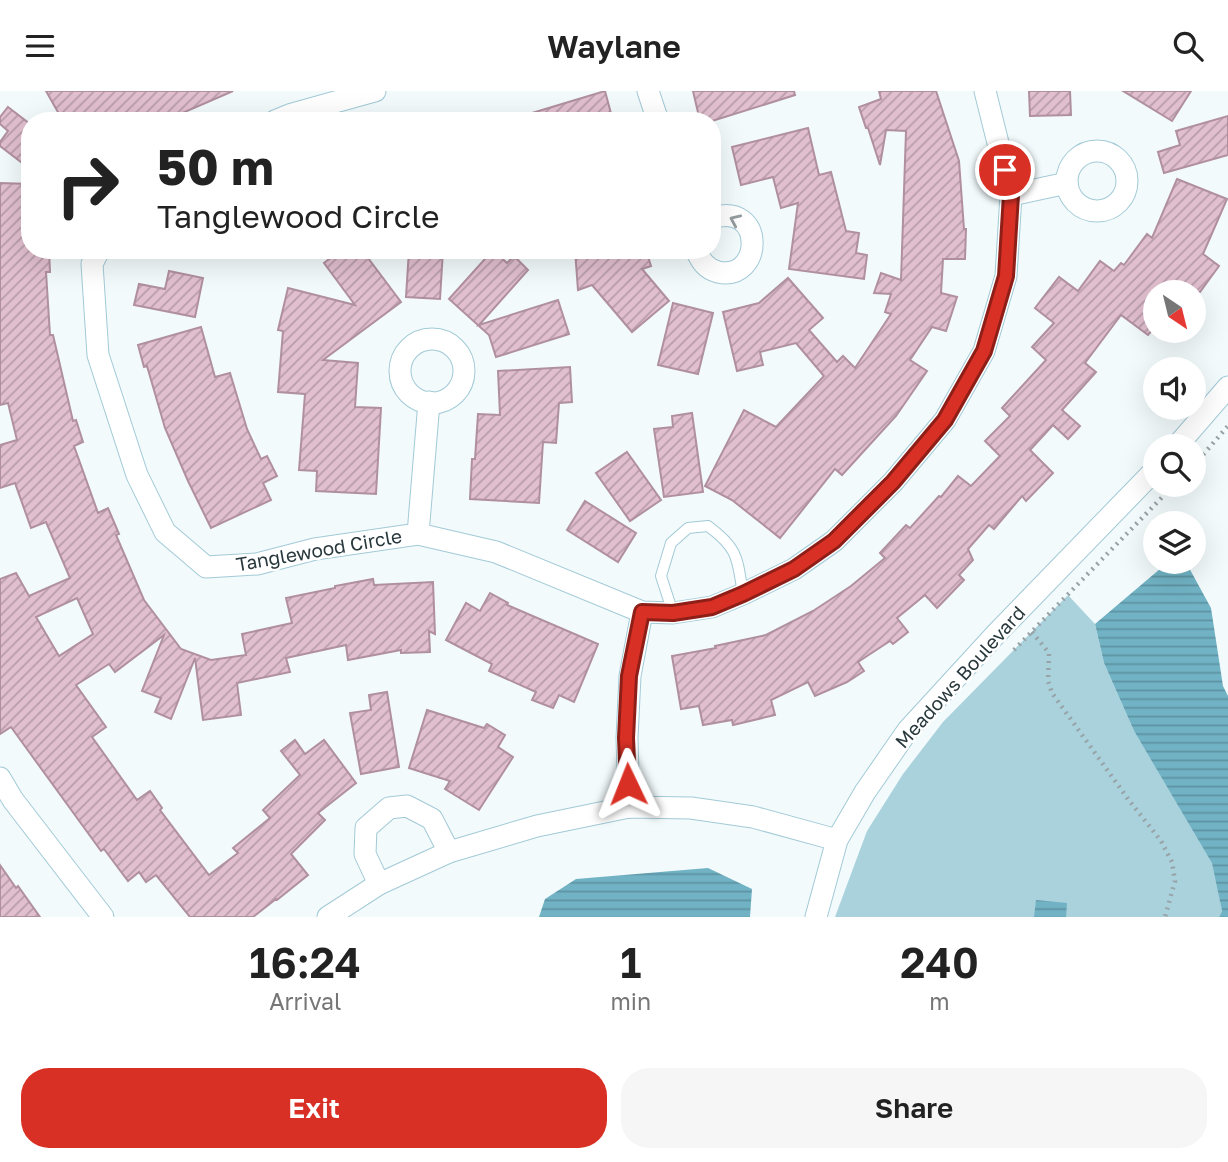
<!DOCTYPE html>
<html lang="en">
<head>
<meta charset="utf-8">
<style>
  body { margin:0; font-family:"Golos Text",sans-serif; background:#f6f6f6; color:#222; height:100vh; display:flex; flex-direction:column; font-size:26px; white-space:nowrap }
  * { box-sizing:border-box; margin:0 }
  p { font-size:23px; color:#767676 }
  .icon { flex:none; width:38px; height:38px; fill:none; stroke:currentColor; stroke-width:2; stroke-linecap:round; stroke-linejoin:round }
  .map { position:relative; height:826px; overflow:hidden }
  .panel { display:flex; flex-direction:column; background:#fff; flex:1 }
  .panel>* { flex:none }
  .top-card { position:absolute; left:21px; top:21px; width:700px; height:147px; border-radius:28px; box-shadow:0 7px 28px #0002; background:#fff; color:#222; overflow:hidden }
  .needle { width:46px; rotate:145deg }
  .buttons { position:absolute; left:1143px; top:189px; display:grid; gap:14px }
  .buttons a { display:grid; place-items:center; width:63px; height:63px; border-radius:50%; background:#fff; box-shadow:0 7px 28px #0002; font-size:35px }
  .pin { position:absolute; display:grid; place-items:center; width:60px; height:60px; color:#fff; margin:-30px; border:4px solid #fff; border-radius:50%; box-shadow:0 2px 7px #0007 }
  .me { position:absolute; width:77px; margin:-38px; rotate:358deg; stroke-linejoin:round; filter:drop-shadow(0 0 5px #0008) }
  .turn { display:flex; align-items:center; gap:24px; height:147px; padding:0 21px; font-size:32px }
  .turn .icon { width:91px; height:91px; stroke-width:2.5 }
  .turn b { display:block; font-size:49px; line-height:60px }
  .eta { display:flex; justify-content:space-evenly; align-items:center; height:119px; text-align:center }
  .eta b { font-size:42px; font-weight:600; line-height:49px }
  .cta { display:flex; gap:14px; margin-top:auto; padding:14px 21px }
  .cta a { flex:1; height:80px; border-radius:28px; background:#d93025; color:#fff; font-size:28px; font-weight:600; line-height:80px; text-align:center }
  .cta a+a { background:#f6f6f6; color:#222 }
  header { display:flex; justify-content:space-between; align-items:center; height:91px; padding:0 21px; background:#fff; font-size:32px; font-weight:600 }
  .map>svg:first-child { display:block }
  .green { fill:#aad2dd }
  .water { fill:url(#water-rules) }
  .building { fill:url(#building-hatch); stroke:#b08f9e; stroke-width:2; fill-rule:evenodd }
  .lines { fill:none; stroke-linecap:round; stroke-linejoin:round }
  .lane-casing { stroke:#a2cad6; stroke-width:12 }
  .street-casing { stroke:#a2cad6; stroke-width:23 }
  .path { stroke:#97a3a6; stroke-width:4.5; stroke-dasharray:2 5; stroke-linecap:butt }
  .lane { stroke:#fff; stroke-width:10 }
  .street { stroke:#fff; stroke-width:21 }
  .oneway { stroke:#949c9e }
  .route-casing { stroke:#8d1f18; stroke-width:18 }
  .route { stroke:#d93025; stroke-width:12 }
  .labels { text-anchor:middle; stroke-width:5; stroke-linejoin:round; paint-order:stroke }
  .street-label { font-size:19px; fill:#28383d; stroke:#fff }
</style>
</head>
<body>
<header><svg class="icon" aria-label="menu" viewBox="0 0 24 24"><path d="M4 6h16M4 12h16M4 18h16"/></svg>Waylane<svg class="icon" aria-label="search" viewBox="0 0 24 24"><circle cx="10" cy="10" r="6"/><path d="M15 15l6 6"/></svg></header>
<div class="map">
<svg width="1228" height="826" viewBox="0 0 1228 826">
  <defs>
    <pattern id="water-rules" width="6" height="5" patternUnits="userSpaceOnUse" patternTransform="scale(1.75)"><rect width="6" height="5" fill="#71b3c5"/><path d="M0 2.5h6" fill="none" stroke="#5d93a1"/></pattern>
    <pattern id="building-hatch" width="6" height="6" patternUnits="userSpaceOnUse" patternTransform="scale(1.75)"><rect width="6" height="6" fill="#e2bfcf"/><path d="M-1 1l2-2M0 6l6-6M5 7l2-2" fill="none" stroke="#b79ca9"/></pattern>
  </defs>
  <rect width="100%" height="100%" fill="#f2fafc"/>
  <path class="green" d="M1068 504 1095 533 1104 572 1134 640 1213 772 1222 820 1219 826H835L867 740 903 683 943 631Z"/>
  <g class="water">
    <path d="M1167 472 1188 475 1211 517 1223 595 1228 605V826H1219L1222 820 1212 772 1134 640 1104 572 1095 533Z"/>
    <path d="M708 777 752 798 750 826H539L545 808 576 788Z"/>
    <path d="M1036 809 1067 812 1066 826H1034Z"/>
  </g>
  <g class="building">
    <path d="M46 0H233L164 30H63Z"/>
    <path d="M605 0 613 30H522V25Z"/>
    <path d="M693 0H794L795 4 712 30H700Z"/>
    <path d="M879 0H936L959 70 964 138H966L965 168H943L941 202 957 206 946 240 932 236 910 269 927 280 896 325 842 384 835 378 780 447 732 409 705 395 744 319 776 336 824 285 796 252 760 261 763 274 737 280 723 221 759 212 788 187 823 227 809 239 837 271 843 265 855 277 891 223 885 221 891 203 874 202 881 182 901 189 906 40 886 39 880 74 868 37H866L859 16 881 8Z"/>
    <path d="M1029 0H1070L1071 24 1030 25Z"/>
    <path d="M1123 0H1191L1172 30Z"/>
    <path d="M8 16 30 33V78L0 55V51L8 40 0 33V26Z"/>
    <path d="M1228 25V64L1164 82 1158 61 1180 54 1176 40Z"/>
    <path d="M808 37 819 84 831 81 846 140 859 142 856 162 867 164 864 188 789 178 798 112 781 117 773 86 741 94 732 56Z"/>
    <path d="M1177 88 1227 108 1203 163 1219 175 1200 201H1155V236L1148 244 1121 224 1085 272 1096 281 1062 319 1080 335 1068 348 1053 334 1030 359 1053 382 1026 410 1022 405 994 438 989 434 968 458 973 469 959 484 964 489 937 517 925 504 897 527 908 541 893 553 890 550 858 571 864 580 847 591 815 605 808 591 771 609 775 624 733 634 732 629 703 634 699 615 681 618 672 565 716 557 715 555 766 544 813 520 851 495 885 467 880 462 906 434 910 437 939 405 941 406 958 385 971 395 1000 365 985 350 1010 325 1002 317 1046 269 1032 256 1054 232 1035 217 1059 186 1078 200 1100 170 1114 180 1121 172 1124 174 1147 143 1152 147Z"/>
    <path d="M0 92 30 93V159H49L50 181H46L50 244H53L73 330 76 329 83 351 74 355 98 422 108 417 119 443 116 444 144 509 181 558 211 569 246 564 242 543 292 532 286 507 335 497V495L373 488 374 494 433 491 435 543 429 540 430 561 401 562V559L348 569 346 554 286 567 290 581 237 592 241 624 203 629 195 567 171 628 155 621 161 607 142 600 164 544 115 581 109 573 76 594 106 636 92 646 137 709 150 700 162 717 160 719 209 784 238 762 233 757 270 727 263 719 300 684 281 660 295 649 305 663 324 649 356 692 318 722 325 729 291 763 308 784 277 809 276 808 253 826H190L156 784 146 791 139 781 128 790 104 758 101 760 11 636 0 643V488L16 482 29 505 70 487 46 431 31 437 15 392 0 397V354L17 349 8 312 0 314ZM77 507 93 543 59 565 36 526Z"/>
    <path d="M341 159H362L401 211 323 269 358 272 355 316 381 317 376 403 316 400 317 380 299 379 305 303 278 301 283 240 278 239 288 197 355 214 324 172Z"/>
    <path d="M409 159H443L440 208 406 206Z"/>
    <path d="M493 159 507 172 514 165 528 179 479 234 558 209 569 243 496 266 489 244 449 208Z"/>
    <path d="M575 159H646L651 175 642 178 669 210 632 241 592 194 578 199Z"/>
    <path d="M169 180 203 187 195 226 134 214 139 193 165 198Z"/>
    <path d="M673 212 713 222 698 283 658 274Z"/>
    <path d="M201 236 215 286 230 282 247 338 261 368 267 365 277 385 263 392 271 409 211 437 188 390 165 337 147 275 144 276 138 254Z"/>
    <path d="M570 276 572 311 559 312 556 352 543 351 539 412 470 408 472 368H475L478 323 500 324 498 280Z"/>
    <path d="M692 322 703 401 664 406 654 338 673 336 672 325Z"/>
    <path d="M627 361 661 409 630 430 596 382Z"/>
    <path d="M585 410 636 442 618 471 567 439Z"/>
    <path d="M490 502 508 512 507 514 598 553 574 611 559 604 553 617 532 609 536 601 489 580 492 573 446 549 466 512 480 520Z"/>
    <path d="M387 601 399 676 361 683 350 622 371 619 369 604Z"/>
    <path d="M427 619 484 637 487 633 505 644 498 656 513 666 479 719 445 698 450 690 409 677Z"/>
    <path d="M0 774 16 797 18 795 40 826H0Z"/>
  </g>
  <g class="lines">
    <defs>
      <path id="lane" d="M673 522 661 485 671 452 688 437 708 435C739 458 737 467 743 503"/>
      <g id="street">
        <path d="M648 0 658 30"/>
        <path d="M275 30 292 23 375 0"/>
        <circle cx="1097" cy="90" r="30"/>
        <path d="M1011 104 1067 92"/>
        <path d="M99 159 92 173 98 264 137 384 165 441 206 476 257 473 315 458 418 443 496 461 642 521 673 522 712 516 743 503 794 478 834 450 893 391 945 329 984 260 1006 185 1011 104 985 0"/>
        <path d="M696 159C701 170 706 178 718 181 763 191 766 110 712 127"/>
        <circle cx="432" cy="280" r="32"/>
        <path d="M1177 355 1228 296"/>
        <path d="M418 443 429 311"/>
        <path d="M0 687 13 709 103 826"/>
        <path d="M629 716 627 647 630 585 642 521"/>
        <path d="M379 793 365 763 366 737 389 717 407 715 432 728 449 761"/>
        <path d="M328 826 379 793 449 761 537 735 629 716 691 717 753 726 837 749"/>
        <path d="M816 826 837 749 865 701 908 639 996 543 1155 379"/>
      </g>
    </defs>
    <use href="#lane" class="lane-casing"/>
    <use href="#street" class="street-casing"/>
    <g class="path">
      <path d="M1194 374 1228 335"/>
      <path d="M1032 541 1049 562 1048 590 1052 602 1128 708 1161 750 1172 771 1175 790 1165 826"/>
      <path d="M1014 559 1174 394"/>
    </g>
    <use href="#lane" class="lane"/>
    <use href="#street" class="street"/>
  </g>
  <defs><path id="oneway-chevron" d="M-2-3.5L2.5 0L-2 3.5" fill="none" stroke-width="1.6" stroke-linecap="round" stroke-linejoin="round" transform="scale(1.75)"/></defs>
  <use class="oneway" href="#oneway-chevron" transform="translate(735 129) rotate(-156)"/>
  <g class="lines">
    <defs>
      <path id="route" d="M628 693 626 647 629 585 642 521 673 522 712 516 743 503 794 478 834 450 893 391 945 329 984 260 1006 185 1011 104 1005 79"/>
    </defs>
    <use href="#route" class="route-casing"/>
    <use href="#route" class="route"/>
  </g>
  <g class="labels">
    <g class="street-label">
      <text transform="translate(319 459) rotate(-10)" y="7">Tanglewood Circle</text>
      <text transform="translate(960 586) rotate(-48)" y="7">Meadows Boulevard</text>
    </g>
  </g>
</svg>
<div class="buttons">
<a><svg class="needle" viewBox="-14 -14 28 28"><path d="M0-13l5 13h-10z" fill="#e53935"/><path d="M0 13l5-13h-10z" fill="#767676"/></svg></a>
<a><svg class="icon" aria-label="sound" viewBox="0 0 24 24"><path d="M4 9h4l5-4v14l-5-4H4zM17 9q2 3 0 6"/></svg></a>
<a><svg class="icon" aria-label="search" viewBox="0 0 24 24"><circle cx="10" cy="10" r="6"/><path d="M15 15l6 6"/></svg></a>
<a><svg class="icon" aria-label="layers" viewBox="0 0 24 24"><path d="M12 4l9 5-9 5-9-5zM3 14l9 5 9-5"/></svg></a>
</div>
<div class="pin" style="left:1005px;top:79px;background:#d93025"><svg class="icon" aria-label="arrive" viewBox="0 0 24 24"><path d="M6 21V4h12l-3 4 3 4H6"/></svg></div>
<svg class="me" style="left:628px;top:693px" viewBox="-20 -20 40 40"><path d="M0-17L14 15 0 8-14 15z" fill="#d93025" stroke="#fff" stroke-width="4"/></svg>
<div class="top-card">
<div class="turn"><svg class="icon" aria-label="right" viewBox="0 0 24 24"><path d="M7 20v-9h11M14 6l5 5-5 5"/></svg><div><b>50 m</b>Tanglewood Circle</div></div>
</div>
</div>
<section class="panel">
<div class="eta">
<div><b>16:24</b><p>Arrival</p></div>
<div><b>1</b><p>min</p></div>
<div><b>240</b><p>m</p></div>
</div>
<div class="cta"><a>Exit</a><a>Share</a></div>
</section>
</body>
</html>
